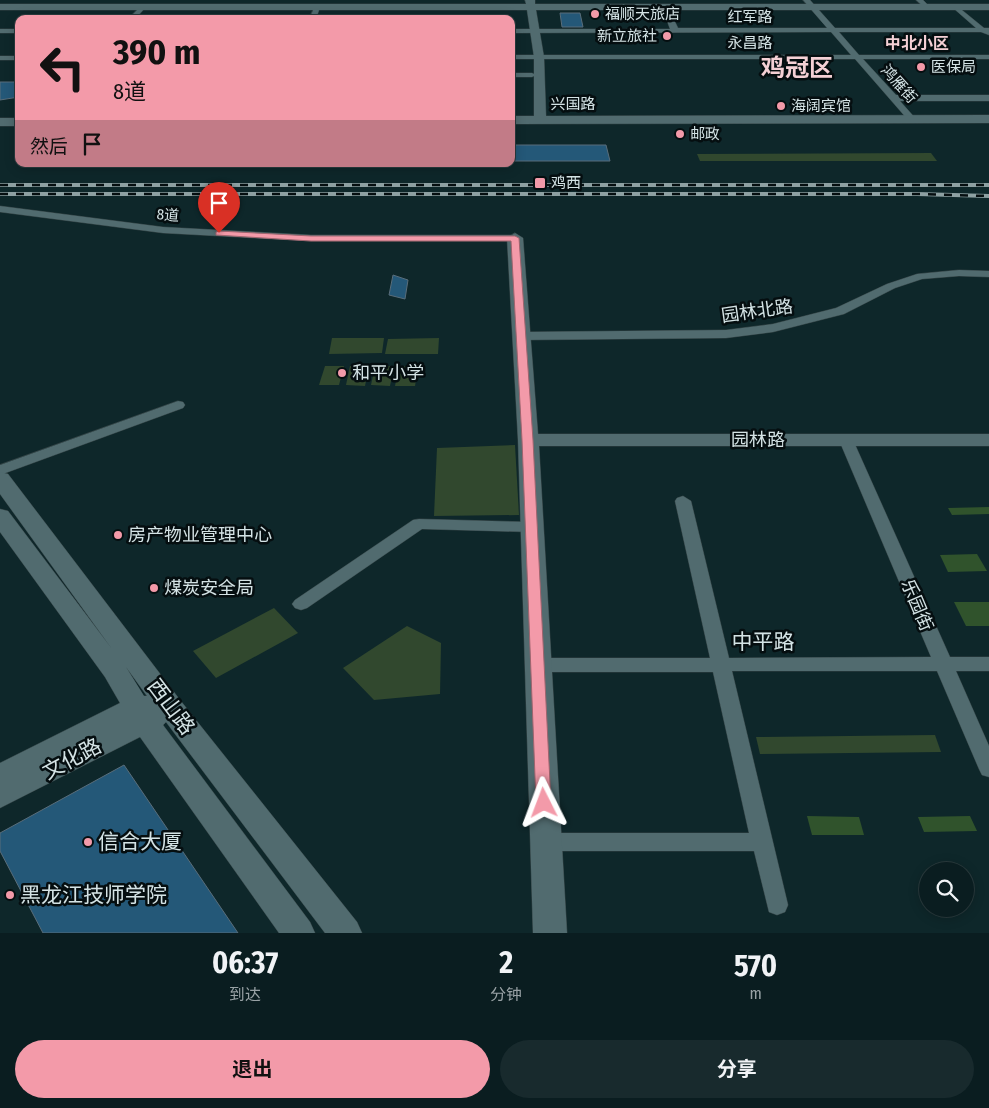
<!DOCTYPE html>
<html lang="zh">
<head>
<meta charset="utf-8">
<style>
  body { margin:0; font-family:"Fira Sans Condensed","Noto Sans SC",sans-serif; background:#182a2d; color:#f1f3f6; height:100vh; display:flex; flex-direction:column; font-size:19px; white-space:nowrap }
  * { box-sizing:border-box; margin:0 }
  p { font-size:16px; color:#99a2a5 }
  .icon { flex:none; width:28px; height:28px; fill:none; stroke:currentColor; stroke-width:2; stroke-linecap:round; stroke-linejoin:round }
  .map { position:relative; height:933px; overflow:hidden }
  .drawer { display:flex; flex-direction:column; background:#0a1d20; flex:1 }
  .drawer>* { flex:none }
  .guide { position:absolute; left:15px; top:15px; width:500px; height:152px; border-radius:10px; box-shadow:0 2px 12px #0003,0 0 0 1px #2a3b3e; background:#f39aa9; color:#111; overflow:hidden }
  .tools { position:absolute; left:919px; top:862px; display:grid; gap:10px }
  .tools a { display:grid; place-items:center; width:55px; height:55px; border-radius:50%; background:#0a1d20; box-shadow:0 2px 12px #0003,0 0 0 1px #2a3b3e; font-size:25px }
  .pin { position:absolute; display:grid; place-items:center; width:42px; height:42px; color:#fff; margin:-51px -21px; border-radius:50% 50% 50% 0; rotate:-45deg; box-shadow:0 0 5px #0007 }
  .pin .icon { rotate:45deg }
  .me { position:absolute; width:55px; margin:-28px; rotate:357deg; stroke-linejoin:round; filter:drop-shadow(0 0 4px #0008) }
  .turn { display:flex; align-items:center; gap:18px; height:105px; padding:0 15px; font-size:22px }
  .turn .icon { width:65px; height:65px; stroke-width:2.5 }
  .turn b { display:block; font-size:35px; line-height:42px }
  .then { display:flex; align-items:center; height:48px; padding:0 15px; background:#0003; gap:10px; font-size:19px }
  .eta { display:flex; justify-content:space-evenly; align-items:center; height:85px; text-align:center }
  .eta b { font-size:30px; font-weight:700; line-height:35px }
  .button { display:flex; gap:10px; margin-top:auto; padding:10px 15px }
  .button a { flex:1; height:58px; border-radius:30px; background:#f39aa9; color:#111; font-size:20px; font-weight:700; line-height:58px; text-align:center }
  .button a+a { background:#182a2d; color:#f1f3f6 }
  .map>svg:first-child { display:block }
  .green { fill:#31482e }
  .forest { fill:#30532c }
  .building { fill:#245878; stroke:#596d7a }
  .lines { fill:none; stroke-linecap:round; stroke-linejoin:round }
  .street-casing { stroke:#334345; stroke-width:1 }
  .secondary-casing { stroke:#334345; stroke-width:1 }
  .street { fill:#516b6f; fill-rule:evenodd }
  .secondary { fill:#516b6f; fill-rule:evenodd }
  .rail-casing { stroke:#8da0a2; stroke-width:4 }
  .rail { stroke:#050e10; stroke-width:2.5; stroke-dasharray:8; stroke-linecap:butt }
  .route { fill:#f39aa9; stroke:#9e646e }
  .poi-dot { fill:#f39aa9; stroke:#050e10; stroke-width:2 }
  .labels { text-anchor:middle; stroke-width:5; stroke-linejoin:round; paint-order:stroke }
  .far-poi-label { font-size:15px; fill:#d4e3e5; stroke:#050e10; text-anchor:start }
  .far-street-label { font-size:15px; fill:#d4e3e5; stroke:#050e10 }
  .far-neighbourhood-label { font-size:16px; font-weight:bold; fill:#f4d0d5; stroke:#050e10 }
  .street-label { font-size:18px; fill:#d4e3e5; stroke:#050e10 }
  .poi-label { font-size:18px; fill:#d4e3e5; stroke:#050e10; text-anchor:start }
  .near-street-label { font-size:21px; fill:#d4e3e5; stroke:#050e10 }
  .near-poi-label { font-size:21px; fill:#d4e3e5; stroke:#050e10; text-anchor:start }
  .far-town-label { font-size:24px; font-weight:bold; fill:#f4d0d5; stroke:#050e10 }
</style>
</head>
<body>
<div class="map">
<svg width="989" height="933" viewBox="0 0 989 933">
  <rect width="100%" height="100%" fill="#0e272a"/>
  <g class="green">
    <path d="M931 153 937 161H700L697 154Z"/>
    <path d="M134 165H259L256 167H132Z"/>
    <path d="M332 338H384L382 353 329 354Z"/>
    <path d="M439 338 438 354H385L388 339Z"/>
    <path d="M325 366H344L339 385H319Z"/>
    <path d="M350 366H369L365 386 346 385Z"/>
    <path d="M375 366H394L390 386 371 385Z"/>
    <path d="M399 366 418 367 415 386H395Z"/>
    <path d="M515 445 519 515 434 516 437 448Z"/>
    <path d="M274 608 298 633 216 678 193 651Z"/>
    <path d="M407 626 441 643 440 694 374 700 343 668Z"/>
    <path d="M935 735 941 752 760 754 756 737Z"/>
  </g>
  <g class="forest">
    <path d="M989 507V514L952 515 948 508Z"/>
    <path d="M977 554 987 571 948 572 940 555Z"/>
    <path d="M954 602H989V626H966Z"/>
    <path d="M807 816 859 817 864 835H812Z"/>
    <path d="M970 816 977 831 924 832 918 817Z"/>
  </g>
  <g class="building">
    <path d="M560 13H580L583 27H562Z"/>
    <path d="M0 82H19V97L0 100Z"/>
    <path d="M511 145H606L610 161H511Z"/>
    <path d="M393 275 408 280 405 299 389 295Z"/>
    <path d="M124 765 238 933H43L0 851V833Z"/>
  </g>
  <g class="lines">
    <defs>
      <g id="street">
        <path d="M803 0H810L835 28H976L952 7 957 6 984 28H989V35L981 32H839L859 55H989V59H863L896 95H989V101H900L916 119 909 121 855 59H511V55H851L831 32 511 33V29H670L662 7 665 5 668 7 678 28H827Z"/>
        <path d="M916 0H923L930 7 925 8Z"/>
        <path d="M141 6 146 7 135 19H128Z"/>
        <path d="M315 6 320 7 316 19H309Z"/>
        <rect x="0" y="29" width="19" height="4"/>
        <rect x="0" y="56" width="19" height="4"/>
        <path d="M511 73H532L536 75 532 77H511Z"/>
        <path d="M0 206 163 227 311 235H515L520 238 515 241H311L163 233 0 212Z"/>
        <path d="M959 270 989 271V277L959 276 922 279 895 288 844 314 773 332 726 338 521 340 515 336 521 332 726 330 773 324 836 308 887 284 917 274Z"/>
        <path d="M178 401 183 402 185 405 183 408 0 475V465Z"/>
        <path d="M846 436 853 440 950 657H989V671H956L989 746V777L982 775 979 769 937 671H732L788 905 785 912 777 915 769 912 754 851H545L537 849 534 842 537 835 545 833H749L713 672H537L530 670 528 665 530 660 537 658H710L675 501 677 498 683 496 691 501 729 658 931 657 839 440Z"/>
        <path d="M419 519 531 522 537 523 539 527 537 531 531 532 422 529 307 608 301 610 295 608 292 604 295 600 413 520Z"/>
      </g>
      <g id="secondary">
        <path d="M525 0H535V4H989V10H536L544 57 546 116 989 115V123L511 124V116H534V57L527 10H0V4H526Z"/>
        <rect x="0" y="118" width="19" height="8"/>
        <path d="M515 233 523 238 538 434H989V446H539L567 933H533L518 440 507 238Z"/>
        <path d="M0 472 8 474 180 700 357 922 362 933H325L166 722 163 725 310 922 315 933H279L140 737 0 808V763L120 703 105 677 0 532V509L8 511 112 649 0 494ZM126 667 147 696H144Z"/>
      </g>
    </defs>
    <use href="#street" class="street-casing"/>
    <use href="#secondary" class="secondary-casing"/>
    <use href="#street" class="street"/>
    <use href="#secondary" class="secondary"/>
    <defs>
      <g id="rail">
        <path d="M0 185H989"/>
        <path d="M0 194H917L989 196"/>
      </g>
    </defs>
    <use href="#rail" class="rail-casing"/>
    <use href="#rail" class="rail"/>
  </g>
  <path class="route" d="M219 231 311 236H515L519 238 533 440 551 803 549 808 544 810 538 808 536 803 522 440 511 241H311L216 235V232Z"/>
  <g class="poi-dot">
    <circle cx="595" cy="14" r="5"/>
    <circle cx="667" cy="36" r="5"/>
    <circle cx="921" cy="67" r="5"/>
    <circle cx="781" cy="106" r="5"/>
    <circle cx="680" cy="134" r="5"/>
    <rect x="534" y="177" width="12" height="12" rx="2.5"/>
    <circle cx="342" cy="373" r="5"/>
    <circle cx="118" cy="535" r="5"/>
    <circle cx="154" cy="588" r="5"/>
    <circle cx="88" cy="842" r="5"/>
    <circle cx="10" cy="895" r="5"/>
  </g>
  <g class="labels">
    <g class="far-poi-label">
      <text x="605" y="19">福顺天旅店</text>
      <text x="657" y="41" text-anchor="end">新立旅社</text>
      <text x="931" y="72">医保局</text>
      <text x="791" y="111">海阔宾馆</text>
      <text x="690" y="139">邮政</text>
      <text x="551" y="188">鸡西</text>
    </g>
    <g class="far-street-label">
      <text x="750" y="22">红军路</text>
      <text x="750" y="48">永昌路</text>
      <text transform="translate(899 84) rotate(48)" y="5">鸿雁街</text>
      <text x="573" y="109">兴国路</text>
      <text transform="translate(168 215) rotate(5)" y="5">8道</text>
    </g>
    <g class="far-neighbourhood-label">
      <text x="917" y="49">中北小区</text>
    </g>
    <g class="street-label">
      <text transform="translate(757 311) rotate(-8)" y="6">园林北路</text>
      <text x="758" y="446">园林路</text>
      <text transform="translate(917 605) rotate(67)" y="6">乐园街</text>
    </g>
    <g class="poi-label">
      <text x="352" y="379">和平小学</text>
      <text x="128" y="541">房产物业管理中心</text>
      <text x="164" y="594">煤炭安全局</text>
    </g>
    <g class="near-street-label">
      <text x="763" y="649">中平路</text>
      <text transform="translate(171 707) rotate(53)" y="7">西山路</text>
      <text transform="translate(72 759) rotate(-28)" y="7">文化路</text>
    </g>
    <g class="near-poi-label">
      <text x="98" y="849">信合大厦</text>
      <text x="20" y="902">黑龙江技师学院</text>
    </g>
    <g class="far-town-label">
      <text x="797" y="76">鸡冠区</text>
    </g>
  </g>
</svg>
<div class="tools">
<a><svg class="icon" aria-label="search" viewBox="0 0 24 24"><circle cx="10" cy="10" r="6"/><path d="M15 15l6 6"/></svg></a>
</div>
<div class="pin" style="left:219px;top:233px;background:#d93025"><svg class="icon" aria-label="arrive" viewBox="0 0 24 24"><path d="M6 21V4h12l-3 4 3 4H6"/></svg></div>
<svg class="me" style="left:544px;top:803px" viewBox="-20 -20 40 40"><path d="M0-17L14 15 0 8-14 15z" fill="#f39aa9" stroke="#fff" stroke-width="4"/></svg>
<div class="guide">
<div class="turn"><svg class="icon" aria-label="left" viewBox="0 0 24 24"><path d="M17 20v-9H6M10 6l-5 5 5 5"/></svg><div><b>390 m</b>8道</div></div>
<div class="then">然后<svg class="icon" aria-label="arrive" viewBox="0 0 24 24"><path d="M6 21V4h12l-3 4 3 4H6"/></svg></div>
</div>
</div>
<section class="drawer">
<div class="eta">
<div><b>06:37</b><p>到达</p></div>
<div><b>2</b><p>分钟</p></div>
<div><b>570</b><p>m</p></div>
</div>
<div class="button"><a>退出</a><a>分享</a></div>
</section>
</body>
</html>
